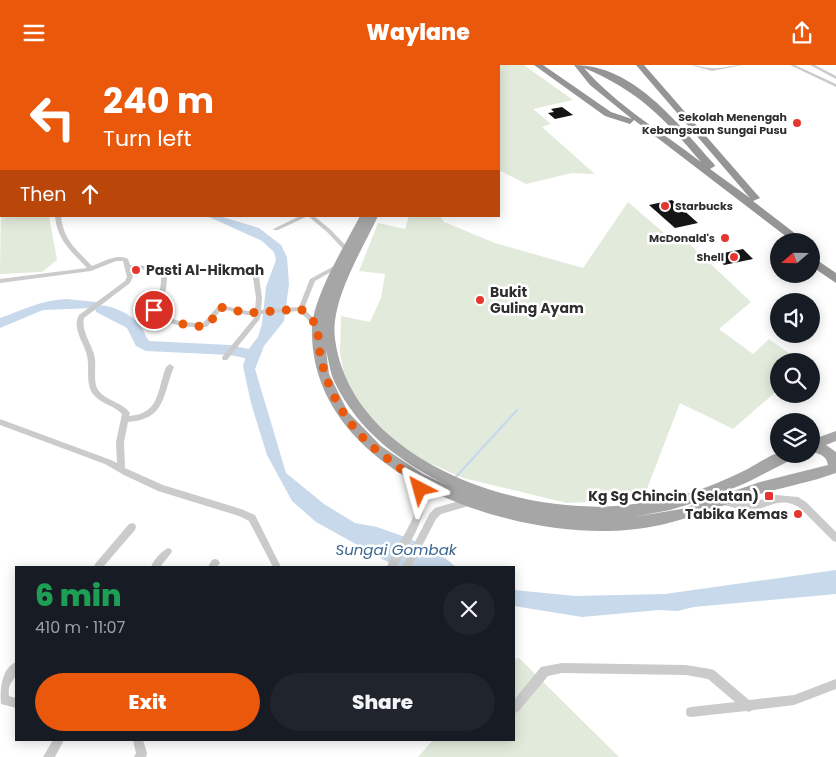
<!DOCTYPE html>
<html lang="en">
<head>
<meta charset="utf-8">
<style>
  body { margin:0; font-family:Poppins,sans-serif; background:#20242c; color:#f1f3f6; height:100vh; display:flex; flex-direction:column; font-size:19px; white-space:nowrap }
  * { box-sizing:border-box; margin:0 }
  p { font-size:16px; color:#9ea1a6 }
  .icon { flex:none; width:28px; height:28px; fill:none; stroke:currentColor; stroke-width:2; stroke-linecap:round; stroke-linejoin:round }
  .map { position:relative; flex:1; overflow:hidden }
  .panel { position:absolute; left:15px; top:501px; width:500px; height:175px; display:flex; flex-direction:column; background:#171b24; border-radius:0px; box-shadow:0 2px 12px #0003 }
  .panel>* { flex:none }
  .hud { position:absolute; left:0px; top:0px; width:500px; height:152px; box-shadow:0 2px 12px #0003; background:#ea580c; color:#fff; overflow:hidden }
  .needle { width:32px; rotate:250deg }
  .tools { position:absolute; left:770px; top:168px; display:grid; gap:10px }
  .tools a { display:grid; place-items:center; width:50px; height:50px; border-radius:50%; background:#171b24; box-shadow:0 2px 12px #0003; font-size:25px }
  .pin { position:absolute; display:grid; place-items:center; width:42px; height:42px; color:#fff; margin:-21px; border:2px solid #fff; border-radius:50%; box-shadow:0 1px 5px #0007 }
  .me { position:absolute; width:55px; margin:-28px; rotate:321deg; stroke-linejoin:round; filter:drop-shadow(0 0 4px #0008) }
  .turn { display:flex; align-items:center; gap:18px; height:105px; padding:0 20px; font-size:22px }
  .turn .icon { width:65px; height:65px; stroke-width:2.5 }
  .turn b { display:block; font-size:35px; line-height:42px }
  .then { display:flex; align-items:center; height:48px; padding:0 20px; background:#0003; gap:10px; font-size:19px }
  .round { display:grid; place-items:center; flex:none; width:52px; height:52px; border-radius:26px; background:#20242c }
  .overview { display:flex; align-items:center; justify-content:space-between; height:85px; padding:0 20px }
  h1 { font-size:30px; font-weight:800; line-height:38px; color:#1e9e55 }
  .action { display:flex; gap:10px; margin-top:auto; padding:10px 20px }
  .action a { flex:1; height:58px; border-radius:30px; background:#ea580c; color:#fff; font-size:20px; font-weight:800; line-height:58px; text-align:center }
  .action a+a { background:#20242c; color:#f1f3f6 }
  header { display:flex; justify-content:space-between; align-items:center; height:65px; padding:0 20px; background:#ea580c; color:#fff; font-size:22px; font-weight:800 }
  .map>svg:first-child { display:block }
  .green { fill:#e2ebdb }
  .water { fill:#c7d9eb }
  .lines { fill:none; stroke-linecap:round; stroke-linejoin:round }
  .stream { stroke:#c7d9eb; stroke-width:2.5 }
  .river { fill:#c7d9eb; fill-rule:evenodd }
  .building { fill:#151515 }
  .street { fill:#cbcbcb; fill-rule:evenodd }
  .secondary { fill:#b8b8b8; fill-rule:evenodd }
  .primary { fill:#a6a6a6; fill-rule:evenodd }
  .highway { fill:#959595; fill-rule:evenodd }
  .route { stroke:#ea580c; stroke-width:9; stroke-dasharray:0 16.2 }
  .poi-dot { fill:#e5352f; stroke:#fff; stroke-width:2 }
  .labels { text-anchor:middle; stroke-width:5; stroke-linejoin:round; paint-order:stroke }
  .far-poi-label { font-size:11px; font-weight:bold; fill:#2e2e2e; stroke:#fff; text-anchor:end }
  .poi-label { font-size:14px; font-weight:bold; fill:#2e2e2e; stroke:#fff; text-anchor:start }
  .water-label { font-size:15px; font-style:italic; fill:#3b6690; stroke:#fff }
</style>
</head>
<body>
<header><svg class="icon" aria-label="menu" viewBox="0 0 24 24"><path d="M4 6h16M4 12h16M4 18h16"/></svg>Waylane<svg class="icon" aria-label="share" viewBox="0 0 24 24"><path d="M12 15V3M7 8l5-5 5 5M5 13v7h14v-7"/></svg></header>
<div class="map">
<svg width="836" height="692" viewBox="0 0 836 692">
  <rect width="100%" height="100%" fill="#fff"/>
  <g class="green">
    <path d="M345 0H524L573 35 533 44 551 59 542 62 595 109 572 108 526 119 499 105V1Z"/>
    <path d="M1 132V151H49L57 195 42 207 0 209Z"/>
    <path d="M628 137 671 174 681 171 751 237 719 264 753 289 769 274 800 296H779V324L733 364 680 338 643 434 567 438 463 413 407 388 367 348 345 317 340 287 341 251 370 257 381 233 385 209 359 206 378 158 405 164 409 151H440L444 157 495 178 583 203Z"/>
    <path d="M519 593 619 692H418L433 675H514V594Z"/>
  </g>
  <g class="water">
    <path d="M207 151H219L259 163 281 180 287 192 289 219 284 256 264 281 255 304 286 408 324 439 355 458 377 462 408 473 439 488 456 502H397L316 457 292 436 267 390 251 338 243 301 248 285 258 272 262 259 266 222 276 195 274 187 262 176Z"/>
    <path d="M836 505V529L694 542 677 546 659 545 582 552 514 541V525L575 531 665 529Z"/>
  </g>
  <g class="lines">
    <path class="stream" d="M455 413 517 345"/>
    <g class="river">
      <path d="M101 0H113L114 1H102Z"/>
      <rect x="0" y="32" width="1" height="6"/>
      <path d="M67 234 96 237 97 241C109 238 132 250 139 259 144 264 145 271 149 276L230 280 259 286 261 290 254 295 230 290 146 286 136 281 127 263 96 247 95 243 43 245 0 263V253C23 245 41 235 67 234Z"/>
    </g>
  </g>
  <g class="building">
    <path d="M562 42 573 50 555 54 548 48 554 47 551 44Z"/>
    <path d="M672 135 680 142 698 158 675 163 649 140Z"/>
    <path d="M743 184 753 194 724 200 714 190Z"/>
  </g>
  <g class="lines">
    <g class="street">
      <path d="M5 0H9L8 1H4Z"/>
      <path d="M29 0H33L32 1H28Z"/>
      <path d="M72 0H75L76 1H71Z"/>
      <path d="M691 0C698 0 704 3 711 3 720 4 733 0 743 0L712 6Z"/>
      <path d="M790 0H795L836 19V22Z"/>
      <path d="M810 0H815L836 11V14Z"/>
      <rect x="0" y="37" width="1" height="2"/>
      <path d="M0 99 1 100V102L0 103Z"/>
      <path d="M1 128V132L0 133V129Z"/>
      <path d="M55 151H61C63 175 77 185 92 201 103 197 117 188 128 194L130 200 163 202 167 206C167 222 167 230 156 243 168 256 186 258 203 258L219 240H221L247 246 255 245 256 233 252 206 241 204V202L255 203 258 205 262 233 261 245 299 242 310 214 338 199 340 198 343 200 315 216 304 244 320 259 321 261 320 263H316L299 246 261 249 259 255 227 295H223L222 293 223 291 254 253V250H247L222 244 207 262H205C185 263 162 260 149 243 161 227 161 226 161 206L159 205 131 204 133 212 130 218 84 253C81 268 93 280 95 294 96 304 93 317 98 325 106 336 122 337 130 348L129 351C160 349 157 325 166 302L170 299 174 302C162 331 166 354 128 357L124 377 125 403 163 420 241 444 255 450 281 502H273L249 456 239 451 158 426 124 410 105 399 0 360V354L111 395 117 398 116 377 122 349C114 340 100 339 93 329 85 318 90 304 87 291 85 281 78 272 77 262 76 258 77 254 79 250L125 216 127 212 123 196H116L91 206 0 218V214L87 203C71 186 57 175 55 151Z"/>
      <path d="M300 151H314L331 165 350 185V187H346L327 167 308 151 278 165H274L273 164Z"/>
      <path d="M407 406C412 408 415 412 418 416 421 420 424 425 425 430 428 451 406 485 396 502H387C393 482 422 452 416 428 414 420 407 415 403 409L404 407Z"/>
      <path d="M776 430 798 432 806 437 836 467V477L833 476 800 443C780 430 769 444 751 445 743 446 732 442 724 440L721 439 720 436 721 433 724 432 750 438Z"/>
      <path d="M469 433 472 434 473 437 472 440 441 449 436 454 411 502H402L430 448 435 443Z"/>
      <path d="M132 458 135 459 136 462 135 465 103 502H94L95 499 129 459Z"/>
      <path d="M168 483 171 484 172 487 160 502H151C153 496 161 486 168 483Z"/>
      <path d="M215 494 218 495 220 498 217 502H208L212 495Z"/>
      <path d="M16 597C16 601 17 607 16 610 11 620 8 618 9 631L16 633V643L1 639C0 624 1 604 16 597Z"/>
      <path d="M562 598 686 600 710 604 714 605 749 635 794 630 836 614V624L794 640 753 645 749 647 746 646 691 652 687 651 686 647 687 643 691 642 735 637 708 614 686 610 562 608 548 611 518 647 514 648V635L541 602Z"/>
      <path d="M53 675H64L55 692H43Z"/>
      <path d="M133 675H143L147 688 146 692H134L136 688Z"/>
    </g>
    <g class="secondary">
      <path d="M55 0H94L54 1Z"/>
      <path d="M182 0H197L198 1H183Z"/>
      <path d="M289 0H296L297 1H290Z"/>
      <path d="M302 0H308L309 1H303Z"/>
      <rect x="0" y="1" width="1" height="4"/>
    </g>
    <path class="primary" d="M360 151H378C362 185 330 236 335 274 351 398 526 455 634 439 662 435 691 429 717 418 731 412 745 406 758 398 764 395 772 389 779 388 783 388 792 389 797 389L795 393 748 417 710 433 670 445 633 452 681 444 760 417 828 400C827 391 819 388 811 387V375L836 366V376L826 380 836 387V408C811 417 785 422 759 429 705 445 668 465 609 466 493 469 308 402 312 262 314 230 345 180 360 151ZM326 286C329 296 330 307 334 316 358 366 401 398 449 421L423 409 381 381 348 347 329 309Z"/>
    <g class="highway">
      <path d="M534 0H543L611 47 632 54 590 20 574 0C634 0 677 58 714 99L715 101 710 104 750 133 636 0H644L760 133 753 136 805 176H792L634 55 630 59 605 51ZM584 3C639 26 664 53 701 97 662 67 616 40 584 3Z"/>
      <path d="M811 191 836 208V218L811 201Z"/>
    </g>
  </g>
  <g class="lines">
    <path class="route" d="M154 245C165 254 191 265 206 260 212 257 217 247 220 242L247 248 301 244 318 261C317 307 339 353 374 383 391 397 407 406 420 424"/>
  </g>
  <g class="poi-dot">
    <circle cx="797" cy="58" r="5"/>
    <circle cx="665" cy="141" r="5"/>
    <circle cx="725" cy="173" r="5"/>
    <circle cx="734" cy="192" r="5"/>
    <circle cx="136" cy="205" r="5"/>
    <circle cx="480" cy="235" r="5"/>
    <rect x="764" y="426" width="10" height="10" rx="2.5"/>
    <circle cx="798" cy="449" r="5"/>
  </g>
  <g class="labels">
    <g class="far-poi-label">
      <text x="787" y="56">Sekolah Menengah<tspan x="787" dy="13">Kebangsaan Sungai Pusu</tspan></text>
      <text x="675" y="145" text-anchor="start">Starbucks</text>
      <text x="715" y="177">McDonald's</text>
      <text x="724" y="196">Shell</text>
    </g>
    <g class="poi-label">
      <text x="146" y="210">Pasti Al-Hikmah</text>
      <text x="490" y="232">Bukit<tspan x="490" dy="16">Guling Ayam</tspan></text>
      <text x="759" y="436" text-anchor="end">Kg Sg Chincin (Selatan)</text>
      <text x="788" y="454" text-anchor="end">Tabika Kemas</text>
    </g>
    <g class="water-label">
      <text x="396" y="490">Sungai Gombak</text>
    </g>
  </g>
</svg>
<div class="tools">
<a><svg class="needle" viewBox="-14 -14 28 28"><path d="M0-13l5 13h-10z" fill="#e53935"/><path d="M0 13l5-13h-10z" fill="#9ea1a6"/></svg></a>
<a><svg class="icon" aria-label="sound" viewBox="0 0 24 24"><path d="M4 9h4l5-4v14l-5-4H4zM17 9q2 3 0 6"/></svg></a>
<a><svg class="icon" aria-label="search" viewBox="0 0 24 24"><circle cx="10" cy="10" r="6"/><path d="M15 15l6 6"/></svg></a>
<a><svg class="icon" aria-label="layers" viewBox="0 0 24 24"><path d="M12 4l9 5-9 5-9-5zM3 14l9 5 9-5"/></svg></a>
</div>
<div class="pin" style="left:154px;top:245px;background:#d93025"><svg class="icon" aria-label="arrive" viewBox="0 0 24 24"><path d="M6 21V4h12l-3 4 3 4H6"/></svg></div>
<svg class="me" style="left:420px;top:424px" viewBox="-20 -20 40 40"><path d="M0-17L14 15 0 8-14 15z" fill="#ea580c" stroke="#fff" stroke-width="4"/></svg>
<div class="hud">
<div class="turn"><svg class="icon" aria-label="left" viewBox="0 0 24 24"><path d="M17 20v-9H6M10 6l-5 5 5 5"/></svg><div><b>240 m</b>Turn left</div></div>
<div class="then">Then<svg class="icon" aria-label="ahead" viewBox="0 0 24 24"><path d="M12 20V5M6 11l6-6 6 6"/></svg></div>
</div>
<section class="panel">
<div class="overview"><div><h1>6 min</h1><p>410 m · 11:07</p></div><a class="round"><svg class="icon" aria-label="close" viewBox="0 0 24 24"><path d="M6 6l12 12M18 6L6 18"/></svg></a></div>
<div class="action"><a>Exit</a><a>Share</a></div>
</section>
</div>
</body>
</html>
